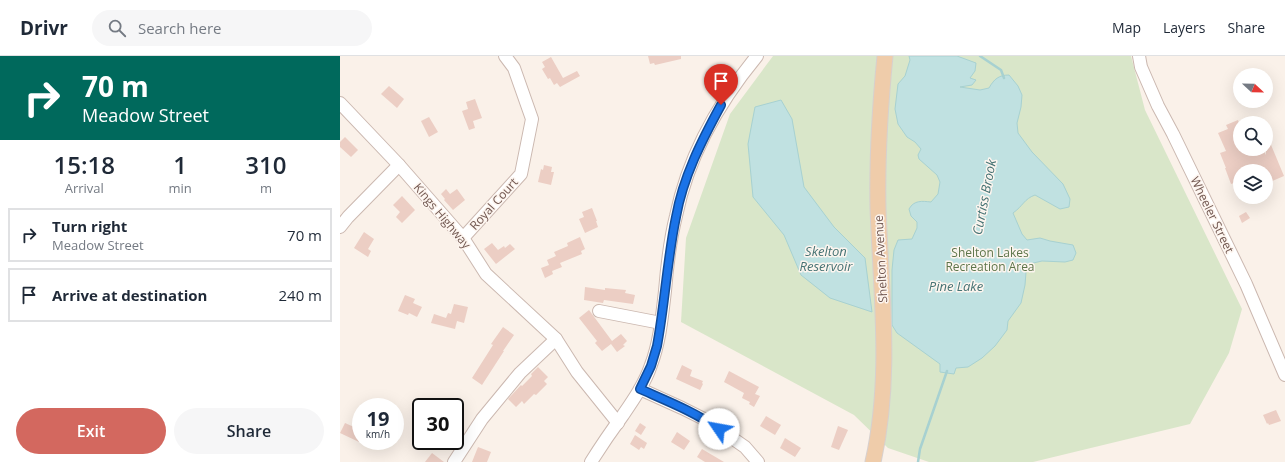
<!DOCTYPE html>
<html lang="en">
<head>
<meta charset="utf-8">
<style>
  body { margin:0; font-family:"Open Sans",sans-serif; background:#f6f6f7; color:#1f2937; height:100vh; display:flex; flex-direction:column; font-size:15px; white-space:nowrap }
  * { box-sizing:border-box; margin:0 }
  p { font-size:13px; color:#747a83 }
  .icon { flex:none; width:22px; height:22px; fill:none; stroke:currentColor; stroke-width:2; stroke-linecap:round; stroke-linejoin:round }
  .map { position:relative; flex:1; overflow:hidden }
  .sheet { display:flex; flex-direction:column; background:#fff; width:340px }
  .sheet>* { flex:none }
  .hud { background:#00695c; color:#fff; overflow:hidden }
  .needle { width:26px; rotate:112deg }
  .fabs { position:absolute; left:893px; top:12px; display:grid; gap:8px }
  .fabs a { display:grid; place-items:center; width:40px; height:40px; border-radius:50%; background:#fff; box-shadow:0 4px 16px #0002; font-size:20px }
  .speed { position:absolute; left:12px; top:342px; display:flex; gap:8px; font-size:20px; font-weight:700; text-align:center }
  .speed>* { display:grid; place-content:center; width:52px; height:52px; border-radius:50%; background:#fff; box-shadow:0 4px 16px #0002; line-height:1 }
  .speed small { font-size:10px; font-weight:400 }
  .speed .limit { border:2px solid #111; border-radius:6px; background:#fff; color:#111 }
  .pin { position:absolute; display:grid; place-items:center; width:34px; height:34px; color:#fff; margin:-41px -17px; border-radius:50% 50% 50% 0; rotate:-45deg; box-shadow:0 0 4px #0007 }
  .pin .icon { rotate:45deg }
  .me { position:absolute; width:44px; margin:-22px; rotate:303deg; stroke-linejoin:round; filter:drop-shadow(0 0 3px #0008) }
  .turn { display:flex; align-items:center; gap:14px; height:84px; padding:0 16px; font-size:18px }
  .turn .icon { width:52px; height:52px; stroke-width:2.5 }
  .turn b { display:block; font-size:28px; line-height:34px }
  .eta { display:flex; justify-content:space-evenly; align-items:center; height:68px; text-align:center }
  .eta b { font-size:24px; font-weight:600; line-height:28px }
  .action { display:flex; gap:8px; margin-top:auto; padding:8px 16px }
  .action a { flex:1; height:46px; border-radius:24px; background:#d3685f; color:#fff; font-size:16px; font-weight:600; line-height:46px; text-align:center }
  .action a+a { background:#f6f6f7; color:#1f2937 }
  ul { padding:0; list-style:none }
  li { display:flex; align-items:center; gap:12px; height:54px; margin:0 8px 6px; padding:0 8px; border:2px solid #e0e1e3; border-radius:0px }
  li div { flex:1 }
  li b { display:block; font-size:15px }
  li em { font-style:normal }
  header { display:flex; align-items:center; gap:24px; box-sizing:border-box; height:56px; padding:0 20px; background:#fff; border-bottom:1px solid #e0e1e3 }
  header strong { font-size:19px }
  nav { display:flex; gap:22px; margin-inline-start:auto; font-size:14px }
  .search { width:280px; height:36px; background:#f6f6f7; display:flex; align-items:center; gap:10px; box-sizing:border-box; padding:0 14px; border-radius:22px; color:#747a83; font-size:15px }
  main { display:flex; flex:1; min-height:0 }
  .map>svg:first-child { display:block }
  .green { fill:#d9e6c9 }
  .water { fill:#c0e1e1; stroke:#a7d1d1 }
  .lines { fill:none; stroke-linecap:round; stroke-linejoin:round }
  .stream { stroke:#a7d1d1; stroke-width:2.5 }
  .building { fill:#eccec4 }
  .minor-casing { stroke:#cbb8b0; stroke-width:14 }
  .major-casing { stroke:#d7d0ce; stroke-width:17 }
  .minor { stroke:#fff; stroke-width:12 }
  .major { stroke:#efccaa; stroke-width:15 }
  .route-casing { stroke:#114b97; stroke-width:10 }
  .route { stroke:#1a73e8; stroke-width:7 }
  .labels { text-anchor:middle; stroke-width:3; stroke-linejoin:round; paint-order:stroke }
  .street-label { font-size:12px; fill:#715750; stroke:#fdf5ef }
  .park-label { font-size:12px; fill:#5d754a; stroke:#fdf5ef }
  .water-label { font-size:13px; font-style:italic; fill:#467374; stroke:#fdf5ef }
</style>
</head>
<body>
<header>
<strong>Drivr</strong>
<div class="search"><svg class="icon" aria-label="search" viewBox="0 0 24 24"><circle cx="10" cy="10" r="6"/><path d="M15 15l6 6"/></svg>Search here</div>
<nav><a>Map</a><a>Layers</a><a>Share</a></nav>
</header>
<main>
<section class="sheet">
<div class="hud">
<div class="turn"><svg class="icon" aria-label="right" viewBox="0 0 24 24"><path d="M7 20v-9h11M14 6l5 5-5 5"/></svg><div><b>70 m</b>Meadow Street</div></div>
</div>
<div class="eta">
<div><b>15:18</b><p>Arrival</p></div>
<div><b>1</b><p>min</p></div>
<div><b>310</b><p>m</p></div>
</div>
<ul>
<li><svg class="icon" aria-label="right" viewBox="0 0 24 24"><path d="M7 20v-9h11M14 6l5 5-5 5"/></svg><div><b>Turn right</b><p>Meadow Street</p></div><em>70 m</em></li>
<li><svg class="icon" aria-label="arrive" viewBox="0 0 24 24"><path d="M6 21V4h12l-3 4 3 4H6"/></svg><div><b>Arrive at destination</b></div><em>240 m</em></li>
</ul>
<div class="action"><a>Exit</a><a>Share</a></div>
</section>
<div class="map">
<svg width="945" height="406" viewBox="0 0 945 406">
  <rect width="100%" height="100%" fill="#faf1e9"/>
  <path class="green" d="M433 0H791L805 54 902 253 889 297 850 368 693 406H589L548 392 514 359 341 266 346 182 390 58Z"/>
  <g class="water">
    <path d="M569 0H617L636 7 635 15 630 22 636 24 632 29 620 31 640 34 649 32C654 23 659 19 669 19L678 30 682 39 681 51 677 67 678 77 692 96 723 128 730 143 729 151 720 153 695 139C684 143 683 150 673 157L682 178 687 184 700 182 710 185 733 189 736 197 733 204 725 206 702 205 689 208 686 216 685 229 681 247 668 265 667 274 655 290 642 302 628 311 616 312 614 318 600 316V308L557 277 552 269V214L554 194 558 184 572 183 577 172V166L571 160 569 153C574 144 582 145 591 146L598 138 600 126 597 119 579 103 578 99 581 93 575 86 567 81 558 68 555 53 558 28 565 20 570 4Z"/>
    <path d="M441 44 452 63 464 131 494 171 525 202 532 256 490 242 461 219 444 179 413 141 408 88 415 51Z"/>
  </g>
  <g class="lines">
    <g class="stream">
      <path d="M640 0 661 14 664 22"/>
      <path d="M578 406 580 393 607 315"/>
    </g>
  </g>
  <g class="building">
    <path d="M308 0H341V3L315 9 314 7 310 8Z"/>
    <path d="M211 1 223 22 237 15 240 20 220 31 217 27 214 29 210 22 208 23 202 13 205 11 202 6Z"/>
    <path d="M49 30 64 43 57 52 41 38Z"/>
    <path d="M135 43 142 62 133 65 135 72 129 74 122 55 128 53 126 46Z"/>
    <path d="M89 61 98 76 89 81 81 65Z"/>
    <path d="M898 64 900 70V93H923L926 99V77L944 120 930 126 928 122 926 123V115H900V141L894 127 891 128 885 112H886L880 97 886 95 878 77 888 73 886 69Z"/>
    <path d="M5 81 18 94 11 101 0 91V86Z"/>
    <path d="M204 109 212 111 211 116H214L211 129 198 126 201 113 203 114Z"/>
    <path d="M106 133 110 138 117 133 125 144 113 154 104 144 105 143 101 138Z"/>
    <path d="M62 140 75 154 62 167 56 161 60 156 53 149Z"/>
    <path d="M252 152 257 165H256L258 171 245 177 239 163 244 161 242 156Z"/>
    <path d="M906 156 910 162 902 167 899 160Z"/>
    <path d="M24 176 34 183 28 193 31 195 28 201 14 192Z"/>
    <path d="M240 181 245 193 241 195 242 198 220 207 222 211 212 215 213 218 205 222 201 212 209 209 207 204 216 200 214 196 228 190 227 187Z"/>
    <path d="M152 187 158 194 164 190 165 192 170 188 175 193 156 208 144 193Z"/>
    <path d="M245 231 265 234V232L286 234 285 237 295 239 293 248 264 244 263 247 244 244Z"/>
    <path d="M65 239 75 243 73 247 82 251 77 261 69 257 68 259 58 255Z"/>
    <path d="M114 248 128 251 124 267 117 265 115 273 91 267 94 258 106 262 108 257 111 258Z"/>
    <path d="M249 254 272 285 281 278 287 285 283 289 285 290 277 296 271 288 262 295 255 287 257 285 239 262Z"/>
    <path d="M163 271 174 279 163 295H164L142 329 132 322 153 289 151 288Z"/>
    <path d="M342 309 352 314 350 320 363 325 362 327 363 328 360 334 336 323Z"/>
    <path d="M198 311 208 321 204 325 207 328 196 339 194 338 184 348 182 345 176 351 168 343 181 329 182 330 192 320 191 318Z"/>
    <path d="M389 315 419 331 415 338 420 340 414 351 409 348 410 346 402 342 404 337 384 326Z"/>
    <path d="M936 354 941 365 929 369 928 367 927 368 923 359Z"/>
    <path d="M21 357V382L19 386 0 377 5 367 14 371Z"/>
    <path d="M426 360 441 369 435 379 420 370Z"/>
    <path d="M300 367 306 371 301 379 295 375Z"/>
    <path d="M498 370 508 374 499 394 491 391Z"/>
    <path d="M337 376 350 385 344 394 331 386Z"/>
    <path d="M295 379 307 387 304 393 301 391 299 394 290 388Z"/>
    <path d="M445 382 461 392 455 401 440 392Z"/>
    <path d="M138 391 151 396 147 406H132Z"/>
    <path d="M362 393 384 406H365L357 401Z"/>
    <path d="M92 397 104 406H85Z"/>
  </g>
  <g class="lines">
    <defs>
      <g id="minor">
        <path d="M799 0 801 11 818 50 833 78 906 228 945 319"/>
        <path d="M0 47 59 109 123 182 146 218 216 283 237 316 278 367"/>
        <path d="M0 171 8 161 59 109"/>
        <path d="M123 182 181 118 192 63 174 12 165 0"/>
        <path d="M259 255 321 267"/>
        <path d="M300 333 342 352 366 364 405 391 418 406"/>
        <path d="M114 406 142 363 180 317 216 283"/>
        <path d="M251 406C261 390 272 374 283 359 294 343 305 327 311 309 320 285 322 260 325 235 327 210 330 184 336 160 348 101 379 46 417 0"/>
      </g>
      <path id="major" d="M533 406C552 322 541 237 538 152 537 101 540 51 545 0"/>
    </defs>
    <use href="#minor" class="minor-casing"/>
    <use href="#major" class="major-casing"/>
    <use href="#minor" class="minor"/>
    <use href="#major" class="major"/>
  </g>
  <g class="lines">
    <defs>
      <path id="route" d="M379 373C355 356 327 345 300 333L311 310 317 290C325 247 327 204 336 161 343 121 362 84 381 49"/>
    </defs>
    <use href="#route" class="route-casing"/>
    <use href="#route" class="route"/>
  </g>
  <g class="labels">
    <g class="street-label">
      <text transform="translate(154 148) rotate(-48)" y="4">Royal Court</text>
      <text transform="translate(872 159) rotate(64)" y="4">Wheeler Street</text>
      <text transform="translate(102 160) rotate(50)" y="4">Kings Highway</text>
      <text transform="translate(541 203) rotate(-93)" y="4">Shelton Avenue</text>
    </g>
    <g class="park-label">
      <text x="650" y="201">Shelton Lakes<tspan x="650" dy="14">Recreation Area</tspan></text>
    </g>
    <g class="water-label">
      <text transform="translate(644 141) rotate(-79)" y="5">Curtiss Brook</text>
      <text x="486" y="200">Skelton<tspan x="486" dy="15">Reservoir</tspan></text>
      <text x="616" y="235">Pine Lake</text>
    </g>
  </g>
</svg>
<div class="fabs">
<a><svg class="needle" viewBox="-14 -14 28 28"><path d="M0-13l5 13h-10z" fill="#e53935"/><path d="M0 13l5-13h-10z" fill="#747a83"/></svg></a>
<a><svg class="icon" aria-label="search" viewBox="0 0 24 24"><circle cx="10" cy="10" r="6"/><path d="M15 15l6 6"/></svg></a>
<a><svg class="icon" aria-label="layers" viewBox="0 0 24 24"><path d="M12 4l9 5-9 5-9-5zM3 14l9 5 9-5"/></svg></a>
</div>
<div class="speed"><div>19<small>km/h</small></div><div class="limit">30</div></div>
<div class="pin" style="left:381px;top:49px;background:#d93025"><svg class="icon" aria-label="arrive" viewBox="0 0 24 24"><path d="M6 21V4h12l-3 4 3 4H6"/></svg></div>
<svg class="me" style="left:379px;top:373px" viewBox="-20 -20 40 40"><circle r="19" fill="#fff"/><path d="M0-13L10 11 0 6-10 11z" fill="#1a73e8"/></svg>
</div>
</main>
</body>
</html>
